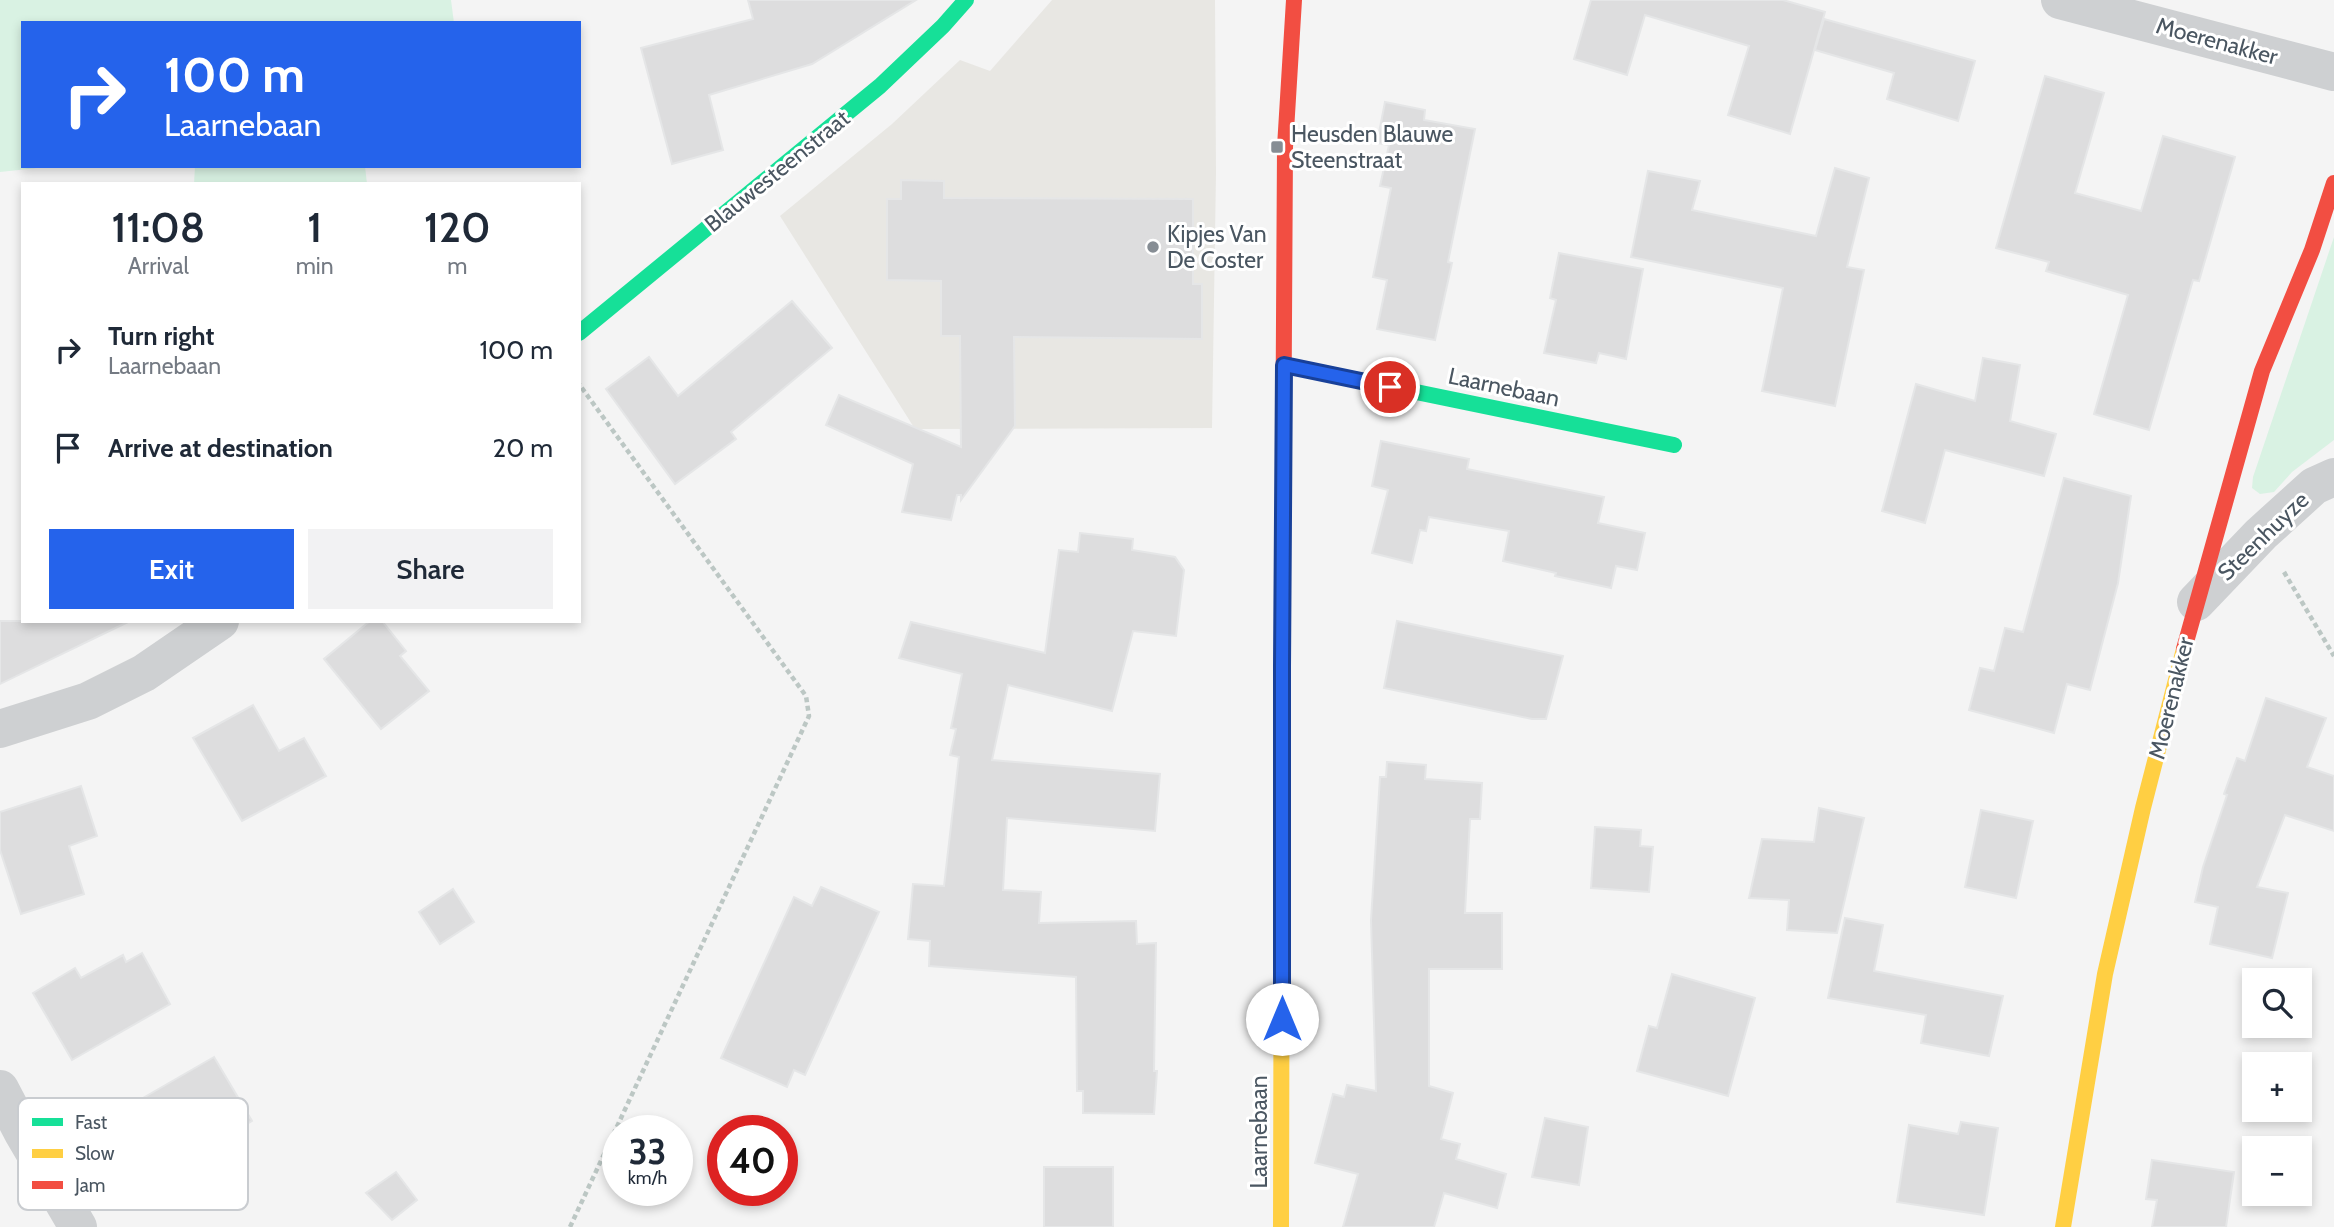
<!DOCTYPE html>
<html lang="en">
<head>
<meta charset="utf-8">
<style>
  body { margin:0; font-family:Cabin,sans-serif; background:#f2f2f3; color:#1f2937; height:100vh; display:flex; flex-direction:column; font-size:26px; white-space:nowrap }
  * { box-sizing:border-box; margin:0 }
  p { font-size:23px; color:#747a83 }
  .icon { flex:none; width:38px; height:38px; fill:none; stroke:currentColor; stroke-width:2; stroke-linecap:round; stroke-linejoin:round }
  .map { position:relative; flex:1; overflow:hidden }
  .panel { position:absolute; left:21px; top:182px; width:560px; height:441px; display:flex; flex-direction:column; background:#fff; border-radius:0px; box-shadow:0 4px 10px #0003 }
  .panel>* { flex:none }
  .top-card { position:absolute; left:21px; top:21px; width:560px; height:147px; border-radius:0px; box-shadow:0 4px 10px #0003; background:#2563eb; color:#fff; overflow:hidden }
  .fabs { position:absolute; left:2242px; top:968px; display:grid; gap:14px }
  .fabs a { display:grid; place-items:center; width:70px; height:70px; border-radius:0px; background:#fff; box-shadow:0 4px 10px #0003; font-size:35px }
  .speed { position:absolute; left:602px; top:1115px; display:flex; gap:14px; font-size:35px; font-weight:700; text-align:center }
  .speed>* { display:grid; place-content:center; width:91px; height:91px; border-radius:50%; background:#fff; box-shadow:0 4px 10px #0003; line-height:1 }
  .speed small { font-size:18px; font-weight:400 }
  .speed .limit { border:10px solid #d22; background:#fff; color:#111 }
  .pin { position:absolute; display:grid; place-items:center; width:60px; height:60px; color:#fff; margin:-30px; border:4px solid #fff; border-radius:50%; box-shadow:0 2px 7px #0007 }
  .me { position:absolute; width:77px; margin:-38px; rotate:0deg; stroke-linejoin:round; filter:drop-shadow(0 0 5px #0008) }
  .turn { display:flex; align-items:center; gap:24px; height:147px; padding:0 28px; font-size:32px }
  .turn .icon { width:91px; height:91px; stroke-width:2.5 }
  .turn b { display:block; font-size:49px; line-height:60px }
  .eta { display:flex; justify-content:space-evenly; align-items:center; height:119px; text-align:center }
  .eta b { font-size:42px; font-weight:600; line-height:49px }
  .cta { display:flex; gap:14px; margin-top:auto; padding:14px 28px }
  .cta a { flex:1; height:80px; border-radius:0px; background:#2563eb; color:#fff; font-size:28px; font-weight:600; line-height:80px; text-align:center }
  .cta a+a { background:#f2f2f3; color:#1f2937 }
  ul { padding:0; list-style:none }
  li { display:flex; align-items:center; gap:21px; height:98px; padding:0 28px }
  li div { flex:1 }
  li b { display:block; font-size:26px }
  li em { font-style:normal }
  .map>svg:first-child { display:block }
  .commercial { fill:#e8e7e3 }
  .green { fill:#d9f2e3 }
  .building { fill:#ddddde; stroke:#e5e6e7; stroke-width:2 }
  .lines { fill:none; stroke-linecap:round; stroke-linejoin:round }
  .path { stroke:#bcc7c4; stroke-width:4.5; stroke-dasharray:5 3.5; stroke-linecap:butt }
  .street { stroke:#ced0d2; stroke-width:38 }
  .fast { stroke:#16e098; stroke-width:16 }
  .slow { stroke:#ffcf43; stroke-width:16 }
  .jam { stroke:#f24e42; stroke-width:16 }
  .route-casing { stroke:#184099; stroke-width:18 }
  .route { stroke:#2563eb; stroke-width:12 }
  .poi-dot { fill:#868d94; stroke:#fff; stroke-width:2.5 }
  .labels { text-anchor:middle; stroke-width:6; stroke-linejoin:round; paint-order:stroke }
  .street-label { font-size:23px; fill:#4a5661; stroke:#fff }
  .poi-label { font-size:23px; fill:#4a5661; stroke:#fff; text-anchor:start }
  .key { fill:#fff; stroke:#c9ccd0; stroke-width:2 }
  .key-label { font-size:19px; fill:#4a5661 }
</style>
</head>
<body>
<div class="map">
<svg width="2334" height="1227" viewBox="0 0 2334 1227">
  <rect width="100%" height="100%" fill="#f4f4f4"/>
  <path class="commercial" d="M1052 0H1215L1216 173 1212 428 915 429 780 216 892 124 960 60 990 71Z"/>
  <g class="green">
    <path d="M0 0H451L454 23H23V166H56L0 172Z"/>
    <path d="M195 166H365L367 184H194Z"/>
    <path d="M2334 237V440L2292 472 2274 492 2260 494 2252 488 2253 477Z"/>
  </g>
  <g class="building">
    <path d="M748 0H916L812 64 709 95 723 150 672 164 641 48 753 19Z"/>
    <path d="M1591 0H1783L1825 12 1790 134 1728 115 1749 46 1645 15 1627 75 1574 59Z"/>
    <path d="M1824 19 1975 61 1958 121 1887 99 1894 73 1815 50Z"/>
    <path d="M2045 76 2104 93 2075 193 2141 211 2163 136 2235 157 2199 281 2193 280 2149 430 2094 414 2128 295 2046 271 2049 262 1996 248Z"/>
    <path d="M1385 102 1425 110 1424 120 1475 129 1448 262 1452 263 1435 340 1377 329 1387 280 1373 277 1391 188 1380 186 1389 145 1377 143Z"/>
    <path d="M1835 168 1869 178 1847 267 1864 270 1835 406 1762 391 1783 288 1631 257 1648 171 1700 181 1692 210 1816 236Z"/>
    <path d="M901 180 944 181V198L1193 199V284H1202V339L1014 337 1015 426 961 500V495H957L951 520 902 512 913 464 826 425 839 395 961 447 960 336H941V281L887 280V199H901Z"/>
    <path d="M1559 253 1643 269 1626 359 1599 353 1596 363 1544 353 1556 300 1550 298Z"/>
    <path d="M792 301 832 348 731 432 736 439 675 484 606 389 649 357 678 396Z"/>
    <path d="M1983 358 2020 365 2010 421 2056 434 2044 476 1945 450 1925 523 1882 511 1916 384 1975 401Z"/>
    <path d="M1381 441 1469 459 1467 469 1604 497 1598 523 1645 533 1637 570 1616 566 1611 588 1555 576 1556 573 1503 561 1509 531 1429 517 1426 531 1420 530 1412 563 1372 553 1388 490 1372 486Z"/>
    <path d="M2064 478 2131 496 2118 583 2090 690 2067 684 2054 733 1969 710 1980 668 1994 671 2005 628 2023 632Z"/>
    <path d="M1080 533 1133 539 1132 550 1175 557 1184 570 1176 636 1133 631 1112 711 1008 685 992 760 1160 774 1155 831 1007 818 1003 890 1041 892 1039 923 1136 921 1137 944 1156 943 1154 1071H1157L1154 1114 1083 1113V1091H1077L1076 977 929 966 930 941 908 939 913 884 944 886 959 757 950 755 956 729 951 728 962 674 899 658 911 622 1045 653 1059 550 1078 552Z"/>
    <path d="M0 621H130L0 684Z"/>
    <path d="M370 621H382L406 651 400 656 429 691 381 729 324 659Z"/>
    <path d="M1397 621 1563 656 1546 719H1532L1384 688Z"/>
    <path d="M2266 698 2326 718 2307 767 2334 776V831L2285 815 2257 887 2288 893 2272 958 2210 944 2218 907 2195 902 2203 867 2227 795 2224 794 2237 758 2245 761Z"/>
    <path d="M253 705 279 751 304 738 326 776 242 821 193 738Z"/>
    <path d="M1387 762 1426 765 1425 779 1482 783 1480 819H1470L1465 913H1502V969H1429V1086L1453 1093 1441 1139 1460 1144 1456 1159 1506 1174 1497 1208 1444 1193 1434 1227H1343L1358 1174 1315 1163 1333 1094 1344 1097 1347 1085 1376 1091 1371 920 1380 777H1386Z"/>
    <path d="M81 786 97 836 69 846 84 894 21 914 0 850V812Z"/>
    <path d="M1819 808 1864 818 1837 933 1787 930 1789 900 1749 898 1762 839 1814 842Z"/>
    <path d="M1981 810 2033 821 2016 898 1965 887Z"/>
    <path d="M1595 827 1641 830 1640 846 1653 847 1649 892 1591 888Z"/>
    <path d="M821 887 879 912 805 1075 794 1070 787 1087 721 1058 794 897 812 906Z"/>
    <path d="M453 889 474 922 440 944 419 912Z"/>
    <path d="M1845 918 1883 925 1874 971 2003 996 1989 1056 1921 1043 1926 1015 1828 998Z"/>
    <path d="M142 953 170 1004 72 1060 33 993 75 968 81 978 123 955 126 962Z"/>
    <path d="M1672 974 1755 998 1728 1096 1637 1071 1649 1026 1657 1028Z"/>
    <path d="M214 1057 252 1121 196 1154 188 1138 131 1170 103 1121Z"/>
    <path d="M1545 1118 1588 1127 1579 1185 1532 1177Z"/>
    <path d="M1961 1122 1998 1128 1984 1215 1897 1202 1909 1125 1958 1134Z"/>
    <path d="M2152 1160 2234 1172 2226 1227H2152L2157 1200 2146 1199Z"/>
    <rect x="1044" y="1167" width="69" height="60"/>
    <path d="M396 1172 417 1200 392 1220 366 1193Z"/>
  </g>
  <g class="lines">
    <g class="path">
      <path d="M2284 572 2334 656"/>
      <path d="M570 1227 809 716 806 696 579 384"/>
    </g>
    <g class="street">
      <path d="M2060 0 2334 72"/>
      <path d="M2196 602 2261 534 2314 486 2334 477"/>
      <path d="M0 729 88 701 144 673 220 621"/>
      <path d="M0 1089 23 1133 78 1227"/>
    </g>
    <g class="fast">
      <path d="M579 333 880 86 943 26 966 0"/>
      <path d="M1285 365 1674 445"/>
      <path d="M1282 771 1283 495"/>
    </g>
    <g class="slow">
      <path d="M1281 1227 1282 771"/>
      <path d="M2063 1227 2105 974 2143 808 2184 649"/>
    </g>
    <g class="jam">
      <path d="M1283 495 1285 147 1294 0"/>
      <path d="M2184 649 2262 371 2312 250 2334 183"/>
    </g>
  </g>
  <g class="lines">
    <defs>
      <path id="route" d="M1282 1019V666L1284 365 1390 387"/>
    </defs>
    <use href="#route" class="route-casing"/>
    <use href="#route" class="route"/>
  </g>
  <g class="poi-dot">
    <rect x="1270" y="140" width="14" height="14" rx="3.5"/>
    <circle cx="1153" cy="247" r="7"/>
  </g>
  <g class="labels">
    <g class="street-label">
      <text transform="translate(2217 41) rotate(15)" y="8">Moerenakker</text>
      <text transform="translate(777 171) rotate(-39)" y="8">Blauwesteenstraat</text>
      <text transform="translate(1504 387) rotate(12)" y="8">Laarnebaan</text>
      <text transform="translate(2263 536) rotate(-44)" y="8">Steenhuyze</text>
      <text transform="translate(2171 698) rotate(-76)" y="8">Moerenakker</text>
      <text transform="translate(1259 1132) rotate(-90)" y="8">Laarnebaan</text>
    </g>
    <g class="poi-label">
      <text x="1291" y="142">Heusden Blauwe<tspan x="1291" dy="26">Steenstraat</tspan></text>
      <text x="1167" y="242">Kipjes Van<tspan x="1167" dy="26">De Coster</tspan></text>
    </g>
  </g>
  <rect x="18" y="1098" width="230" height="112" rx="10" class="key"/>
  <rect x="32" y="1118" width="31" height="8" fill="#16e098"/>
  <rect x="32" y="1149" width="31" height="9" fill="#ffcf43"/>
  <rect x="32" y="1181" width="31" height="8" fill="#f24e42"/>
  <g class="key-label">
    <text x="75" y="1129">Fast</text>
    <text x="75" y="1160">Slow</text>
    <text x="75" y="1192">Jam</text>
  </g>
</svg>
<div class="fabs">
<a><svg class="icon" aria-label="search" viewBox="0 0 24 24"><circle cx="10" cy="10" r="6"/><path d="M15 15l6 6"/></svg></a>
<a>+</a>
<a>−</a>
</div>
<div class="speed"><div>33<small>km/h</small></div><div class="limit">40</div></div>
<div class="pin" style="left:1390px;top:387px;background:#d93025"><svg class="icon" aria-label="arrive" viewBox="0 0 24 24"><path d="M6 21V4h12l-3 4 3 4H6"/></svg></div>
<svg class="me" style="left:1282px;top:1019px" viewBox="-20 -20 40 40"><circle r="19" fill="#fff"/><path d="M0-13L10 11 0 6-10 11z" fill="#2563eb"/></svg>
<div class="top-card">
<div class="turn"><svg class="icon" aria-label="right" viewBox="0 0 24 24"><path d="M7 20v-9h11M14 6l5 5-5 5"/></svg><div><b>100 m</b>Laarnebaan</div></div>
</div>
<section class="panel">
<div class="eta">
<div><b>11:08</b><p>Arrival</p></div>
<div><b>1</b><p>min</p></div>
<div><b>120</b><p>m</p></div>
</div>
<ul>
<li><svg class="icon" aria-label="right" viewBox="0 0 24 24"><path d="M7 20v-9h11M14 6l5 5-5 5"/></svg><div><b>Turn right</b><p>Laarnebaan</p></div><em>100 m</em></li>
<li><svg class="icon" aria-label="arrive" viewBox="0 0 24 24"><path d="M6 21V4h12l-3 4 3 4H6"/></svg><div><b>Arrive at destination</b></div><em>20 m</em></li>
</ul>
<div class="cta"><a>Exit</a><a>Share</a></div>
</section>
</div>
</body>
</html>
